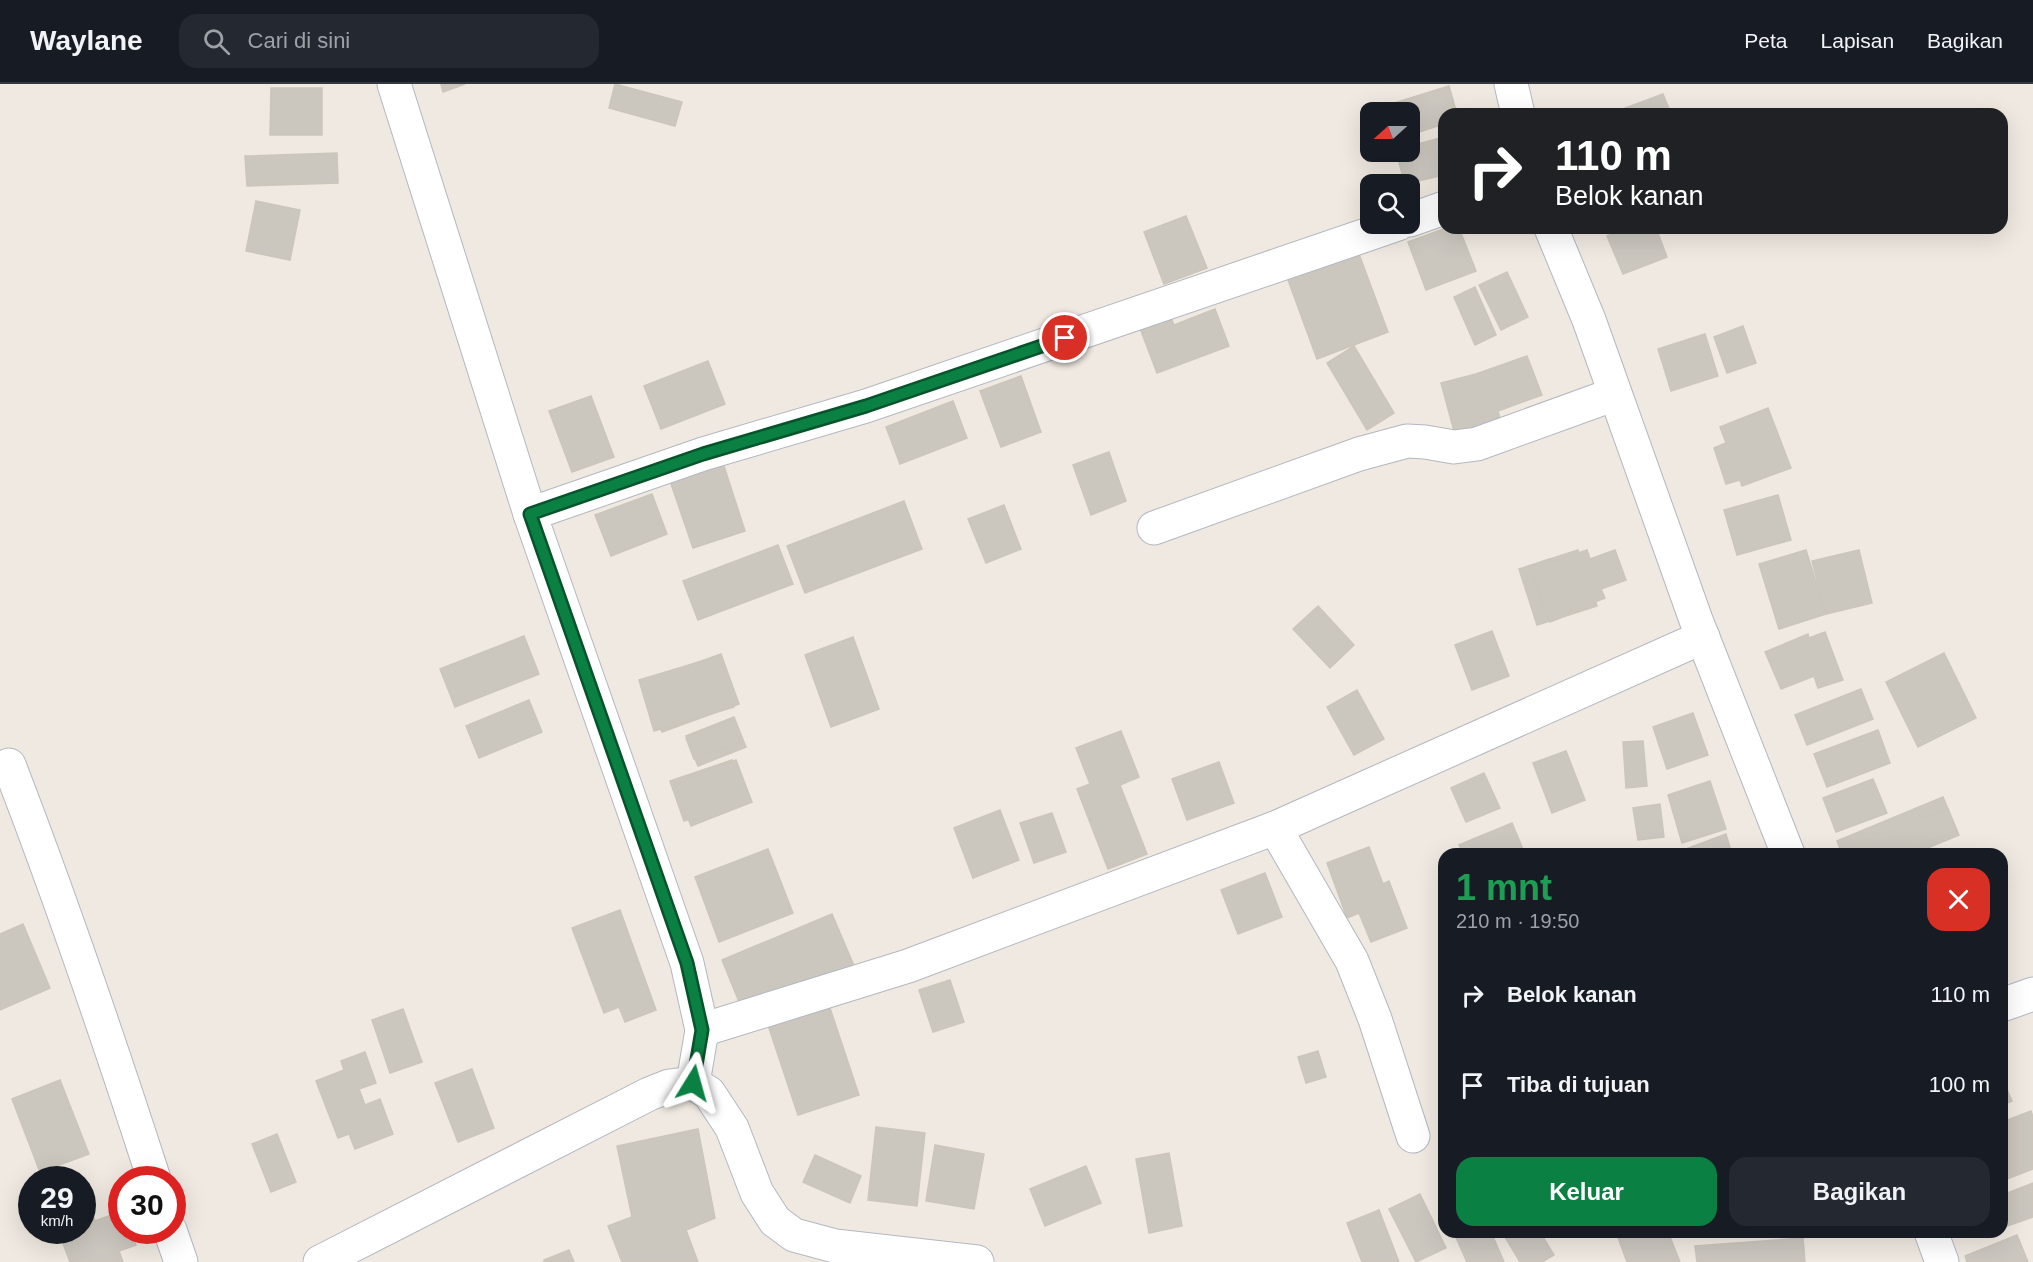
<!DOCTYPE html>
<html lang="id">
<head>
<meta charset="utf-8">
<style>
  body { margin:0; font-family:Arial,sans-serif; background:#242831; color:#f1f3f6; height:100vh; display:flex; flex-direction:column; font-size:22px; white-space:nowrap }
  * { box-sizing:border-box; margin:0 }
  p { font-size:20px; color:#9ea1a6 }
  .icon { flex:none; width:33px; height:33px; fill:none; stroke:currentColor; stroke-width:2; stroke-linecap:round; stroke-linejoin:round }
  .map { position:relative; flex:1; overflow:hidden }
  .details { position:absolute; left:1438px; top:764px; width:570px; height:390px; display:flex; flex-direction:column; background:#171b24; border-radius:18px; box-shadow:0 6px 24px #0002 }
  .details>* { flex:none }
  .hud { position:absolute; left:1438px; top:24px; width:570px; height:126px; border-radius:18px; box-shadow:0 6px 24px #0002; background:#202124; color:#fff; overflow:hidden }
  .needle { width:39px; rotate:249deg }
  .controls { position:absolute; left:1360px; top:18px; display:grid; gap:12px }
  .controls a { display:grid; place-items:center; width:60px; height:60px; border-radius:12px; background:#171b24; box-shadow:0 6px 24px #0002; font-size:30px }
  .speed { position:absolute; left:18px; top:1082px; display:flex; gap:12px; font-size:30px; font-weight:700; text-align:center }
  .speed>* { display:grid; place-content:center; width:78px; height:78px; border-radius:50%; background:#171b24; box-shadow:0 6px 24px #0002; line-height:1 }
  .speed small { font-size:15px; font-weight:400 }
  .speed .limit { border:9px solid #d22; background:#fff; color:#111 }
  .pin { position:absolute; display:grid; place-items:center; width:51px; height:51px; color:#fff; margin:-26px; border:3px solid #fff; border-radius:50%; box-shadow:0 2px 6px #0007 }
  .me { position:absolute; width:66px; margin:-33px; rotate:8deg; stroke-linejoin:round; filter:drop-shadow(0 0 4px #0008) }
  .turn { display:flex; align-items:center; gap:21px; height:126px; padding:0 18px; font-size:27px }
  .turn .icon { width:78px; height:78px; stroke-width:2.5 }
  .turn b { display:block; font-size:42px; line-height:51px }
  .round { display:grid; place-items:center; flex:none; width:63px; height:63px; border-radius:18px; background:#242831 }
  .headline { display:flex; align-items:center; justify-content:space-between; height:102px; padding:0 18px }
  h1 { font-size:36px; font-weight:600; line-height:45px; color:#1e9e55 }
  .cta { display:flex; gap:12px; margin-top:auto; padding:12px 18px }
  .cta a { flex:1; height:69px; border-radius:18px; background:#0b8043; color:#fff; font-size:24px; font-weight:600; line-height:69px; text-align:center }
  .cta a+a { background:#242831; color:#f1f3f6 }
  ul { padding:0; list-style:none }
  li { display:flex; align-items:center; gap:18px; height:90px; padding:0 18px }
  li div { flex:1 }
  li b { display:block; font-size:22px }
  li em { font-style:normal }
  header { display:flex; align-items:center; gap:36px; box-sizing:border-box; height:84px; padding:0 30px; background:#171b24; border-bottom:2px solid #363941 }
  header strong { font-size:28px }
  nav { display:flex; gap:33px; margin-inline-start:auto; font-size:21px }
  .search { width:420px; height:54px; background:#242831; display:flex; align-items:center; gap:15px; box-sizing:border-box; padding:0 21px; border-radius:18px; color:#9ea1a6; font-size:22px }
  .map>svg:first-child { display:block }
  .building { fill:#cbc7bf; stroke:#cbc5ba; stroke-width:1.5 }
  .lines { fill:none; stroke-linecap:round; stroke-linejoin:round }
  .minor-casing { stroke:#b4b7c1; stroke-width:35 }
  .minor { stroke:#fff; stroke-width:33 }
  .route-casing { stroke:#07532c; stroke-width:15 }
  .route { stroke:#0b8043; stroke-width:10 }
</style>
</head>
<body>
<header>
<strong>Waylane</strong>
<div class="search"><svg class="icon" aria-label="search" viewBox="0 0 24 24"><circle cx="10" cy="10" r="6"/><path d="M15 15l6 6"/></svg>Cari di sini</div>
<nav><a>Peta</a><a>Lapisan</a><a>Bagikan</a></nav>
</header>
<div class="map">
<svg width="2033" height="1178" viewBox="0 0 2033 1178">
  <rect width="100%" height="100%" fill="#efe9e1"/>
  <g class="building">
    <path d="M441 0H465L443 8Z"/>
    <path d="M615 0 682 18 675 42 609 24Z"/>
    <path d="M1449 2 1457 30H1444V40L1410 51V28H1379L1378 24Z"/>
    <path d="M271 4H322V51H270Z"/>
    <path d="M1663 10 1671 30H1616L1615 28Z"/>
    <path d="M1444 53V91L1405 100 1396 68H1410V62Z"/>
    <path d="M337 69 338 99 247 102 245 72Z"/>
    <path d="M256 117 300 126 290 176 246 167Z"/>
    <path d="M1186 132 1207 184 1164 200 1144 148Z"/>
    <path d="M1446 144H1459L1476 187 1426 206 1408 158Z"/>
    <path d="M1627 144H1656L1667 173 1623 190 1607 152Z"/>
    <path d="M1359 170 1388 248 1317 275 1288 196Z"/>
    <path d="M1507 188 1528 233 1501 246 1479 201Z"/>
    <path d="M1475 203 1496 251 1475 261 1454 213Z"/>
    <path d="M1215 225 1229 262 1157 289 1138 239 1168 227 1174 241Z"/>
    <path d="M1743 242 1756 279 1727 289 1714 253Z"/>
    <path d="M1705 250 1718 292 1671 307 1658 265Z"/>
    <path d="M1354 262 1394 329 1367 346 1327 279Z"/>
    <path d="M1527 272 1542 311 1498 327 1503 346 1457 358 1441 299 1476 290Z"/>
    <path d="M708 277 725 320 661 345 644 302Z"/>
    <path d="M1021 292 1041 348 1001 363 980 307Z"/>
    <path d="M591 312 614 373 572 388 549 327Z"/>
    <path d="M953 317 967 354 900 380 886 343Z"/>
    <path d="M1768 324 1791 384 1742 402 1740 396 1726 400 1714 364 1726 359 1720 343Z"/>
    <path d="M1109 368 1126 417 1091 431 1073 381Z"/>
    <path d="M723 379 745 447 693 464 670 397Z"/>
    <path d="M652 410 667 450 611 472 595 431Z"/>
    <path d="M1778 411 1791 456 1737 471 1724 426Z"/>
    <path d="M904 417 922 465 805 509 787 462Z"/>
    <path d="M1004 421 1021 465 986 479 968 435Z"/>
    <path d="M778 461 793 500 698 536 683 497Z"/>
    <path d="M1578 466 1597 522 1537 541 1519 485Z"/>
    <path d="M1587 466 1590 475 1615 466 1626 496 1601 505 1605 514 1569 528 1570 530 1550 538 1529 483 1549 475 1550 479Z"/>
    <path d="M1806 466 1826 530 1779 545 1759 480Z"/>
    <path d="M1859 466 1872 519 1826 530 1812 477Z"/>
    <path d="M1318 522 1354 561 1330 584 1293 545Z"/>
    <path d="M1492 547 1509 592 1472 606 1455 561Z"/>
    <path d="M1825 548 1843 596 1818 604 1814 592 1781 605 1765 568 1808 550 1809 554Z"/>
    <path d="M524 552 539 590 455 623 440 585Z"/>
    <path d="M853 553 879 625 831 643 805 571Z"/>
    <path d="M1944 569 1976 634 1918 663 1886 598Z"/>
    <path d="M721 570 739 620 662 648 643 598Z"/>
    <path d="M719 572 734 623 654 647 639 596Z"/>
    <path d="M1861 605 1873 635 1807 661 1795 631Z"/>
    <path d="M1357 606 1384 655 1354 671 1327 623Z"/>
    <path d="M529 616 542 648 479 674 466 642Z"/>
    <path d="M1693 629 1708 671 1667 685 1653 643Z"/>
    <path d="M734 633 746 663 698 682 686 652Z"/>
    <path d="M732 636 741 658 694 675 686 654Z"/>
    <path d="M1878 646 1890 679 1827 703 1814 670Z"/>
    <path d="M1121 647 1139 693 1120 701 1147 770 1108 785 1077 705 1090 700 1076 664Z"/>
    <path d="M1643 657 1647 702 1626 704 1623 658Z"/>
    <path d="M1566 667 1585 716 1552 729 1533 679Z"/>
    <path d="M732 676 745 715 684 737 670 697Z"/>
    <path d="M736 676 752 718 691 742 675 700Z"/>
    <path d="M1219 678 1234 719 1187 736 1172 695Z"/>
    <path d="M1484 689 1500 724 1466 738 1451 704Z"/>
    <path d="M1873 695 1887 729 1836 748 1823 714Z"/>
    <path d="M1710 697 1726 745 1682 759 1668 711Z"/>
    <path d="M1943 713 1959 751 1913 770H1842L1837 757Z"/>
    <path d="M1660 720 1664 753 1638 756 1633 724Z"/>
    <path d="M1948 725 1956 747 1896 770H1870L1865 756Z"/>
    <path d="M1000 726 1019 776 973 794 954 744Z"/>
    <path d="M1052 729 1066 768 1034 779 1020 739Z"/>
    <path d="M1512 739 1525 770H1463L1459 761Z"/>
    <path d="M1726 750 1732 770H1679L1678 768Z"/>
    <path d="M1369 763 1383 800 1389 797 1407 844 1371 858 1359 829 1347 834 1327 779Z"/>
    <path d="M768 765 793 829 719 858 695 793Z"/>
    <path d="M1265 789 1282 833 1238 850 1221 806Z"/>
    <path d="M620 826 656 926 625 938 619 923 604 929 572 844Z"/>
    <path d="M832 830 855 884 744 930 722 876Z"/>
    <path d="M23 840 50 904 0 926V850Z"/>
    <path d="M950 896 964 938 933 948 919 906Z"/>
    <path d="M827 915 859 1011 798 1031 766 935Z"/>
    <path d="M403 925 422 978 390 989 372 936Z"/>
    <path d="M1318 967 1326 993 1306 999 1298 973Z"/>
    <path d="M365 968 376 999 359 1005 365 1021 380 1015 393 1050 355 1065 349 1050 338 1054 316 997 344 986 341 977Z"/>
    <path d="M472 985 494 1044 458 1058 435 999Z"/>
    <path d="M2002 994 2012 1017 2002 1021Z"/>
    <path d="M60 996 89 1070 40 1088 12 1015Z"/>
    <path d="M2031 1027 2033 1033V1085L2002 1097V1038Z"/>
    <path d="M876 1043 925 1049 917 1122 868 1116Z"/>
    <path d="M698 1045 715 1134 686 1146 698 1178H622L608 1142 632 1133 617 1062Z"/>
    <path d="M277 1050 296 1098 271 1108 252 1060Z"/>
    <path d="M935 1061 984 1070 974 1125 926 1117Z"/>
    <path d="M1169 1069 1182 1142 1149 1149 1136 1075Z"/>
    <path d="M815 1071 861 1092 850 1119 803 1098Z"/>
    <path d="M1086 1082 1101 1119 1045 1142 1030 1105Z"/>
    <path d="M2033 1099V1133L2002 1144V1111Z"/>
    <path d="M1420 1110 1446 1164 1416 1178 1389 1125Z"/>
    <path d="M90 1123 95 1137 122 1127V1146H131L136 1161 119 1167 123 1178H70L58 1146H82V1126Z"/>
    <path d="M1379 1126 1399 1178H1362L1347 1139Z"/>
    <path d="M1457 1148H1491L1504 1178H1467L1454 1149Z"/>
    <path d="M1502 1148H1540L1554 1171 1542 1178H1520Z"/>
    <path d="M1616 1148H1668L1680 1178H1627Z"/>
    <path d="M2017 1151 2028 1178H1967L1965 1172Z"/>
    <path d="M1803 1154 1805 1178H1697L1695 1162Z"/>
    <path d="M569 1166 574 1178H544V1176Z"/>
  </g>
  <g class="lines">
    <defs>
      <g id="minor">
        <path d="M394 0 530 430 687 879 702 946 693 999"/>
        <path d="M1511 0 1518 30"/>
        <path d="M1410 136 1444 124"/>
        <path d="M1551 144 1589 236 1696 536 1788 770"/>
        <path d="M530 430 703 370 866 322 1398 140"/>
        <path d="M1154 444 1359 370 1407 357 1425 358 1454 363 1477 360 1615 310"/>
        <path d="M9 681C62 818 109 956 154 1095"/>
        <path d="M1275 744 1352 877 1375 935 1413 1052"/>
        <path d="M2002 921 2033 910"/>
        <path d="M702 946 908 882 1275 744 1703 553"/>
        <path d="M170 1146 181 1178"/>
        <path d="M1931 1148 1942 1178"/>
        <path d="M320 1178 649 1010 669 1002 693 999 709 1009 732 1044 757 1109 775 1137 794 1151 835 1162 977 1178"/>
      </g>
    </defs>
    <use href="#minor" class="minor-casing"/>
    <use href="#minor" class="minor"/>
  </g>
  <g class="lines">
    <defs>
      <path id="route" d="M693 999 702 946 687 879 530 430 703 370 866 322 1065 254"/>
    </defs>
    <use href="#route" class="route-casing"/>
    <use href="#route" class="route"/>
  </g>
</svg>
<div class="controls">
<a><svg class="needle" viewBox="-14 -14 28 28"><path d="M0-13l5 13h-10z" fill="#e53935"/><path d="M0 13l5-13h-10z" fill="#9ea1a6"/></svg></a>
<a><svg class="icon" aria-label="search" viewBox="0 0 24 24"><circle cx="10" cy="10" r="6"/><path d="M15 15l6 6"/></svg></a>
</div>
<div class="speed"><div>29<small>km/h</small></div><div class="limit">30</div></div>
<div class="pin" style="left:1065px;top:254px;background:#d93025"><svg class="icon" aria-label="arrive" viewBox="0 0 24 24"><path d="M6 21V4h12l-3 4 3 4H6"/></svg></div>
<svg class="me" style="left:693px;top:999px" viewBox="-20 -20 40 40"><path d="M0-17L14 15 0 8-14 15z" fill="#0b8043" stroke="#fff" stroke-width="4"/></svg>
<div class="hud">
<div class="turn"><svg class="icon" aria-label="right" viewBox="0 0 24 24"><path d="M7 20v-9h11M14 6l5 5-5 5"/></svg><div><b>110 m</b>Belok kanan</div></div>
</div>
<section class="details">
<div class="headline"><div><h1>1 mnt</h1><p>210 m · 19:50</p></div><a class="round" style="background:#d93025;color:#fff"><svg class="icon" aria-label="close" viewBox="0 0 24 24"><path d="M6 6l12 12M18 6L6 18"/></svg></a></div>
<ul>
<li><svg class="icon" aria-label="right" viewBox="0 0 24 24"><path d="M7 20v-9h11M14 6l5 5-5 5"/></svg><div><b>Belok kanan</b></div><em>110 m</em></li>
<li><svg class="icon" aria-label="arrive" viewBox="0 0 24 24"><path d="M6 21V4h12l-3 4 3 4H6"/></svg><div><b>Tiba di tujuan</b></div><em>100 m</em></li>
</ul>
<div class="cta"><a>Keluar</a><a>Bagikan</a></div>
</section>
</div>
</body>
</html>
